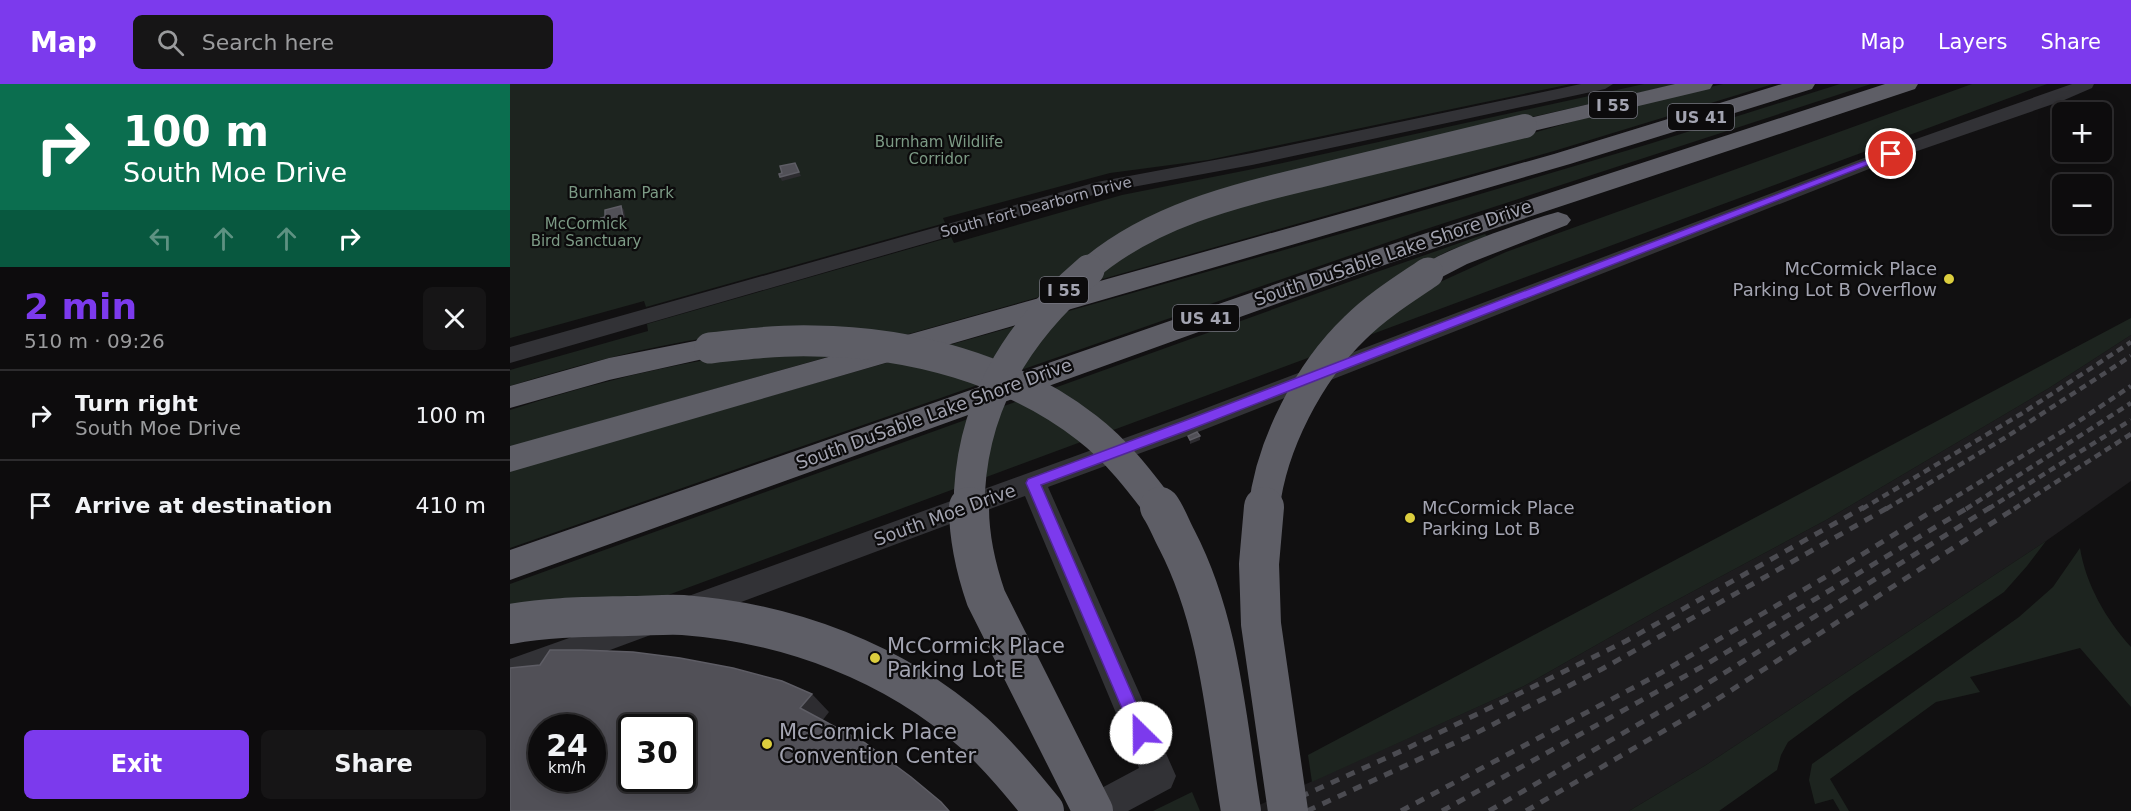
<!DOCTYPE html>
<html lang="en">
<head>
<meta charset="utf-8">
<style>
  body { margin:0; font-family:"DejaVu Sans",sans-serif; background:#161516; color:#f1f3f6; height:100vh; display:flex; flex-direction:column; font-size:22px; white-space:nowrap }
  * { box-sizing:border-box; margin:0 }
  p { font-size:20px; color:#9a9b9d }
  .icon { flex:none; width:33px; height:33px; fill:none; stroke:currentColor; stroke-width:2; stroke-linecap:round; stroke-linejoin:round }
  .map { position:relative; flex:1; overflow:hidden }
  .details { display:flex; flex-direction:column; background:#0d0c0d; width:510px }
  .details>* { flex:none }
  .top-card { background:#0b6e4f; color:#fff; overflow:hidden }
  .controls { position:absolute; left:1542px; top:18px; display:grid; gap:12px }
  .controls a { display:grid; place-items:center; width:60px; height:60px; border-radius:9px; background:#0d0c0d; box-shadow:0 3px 15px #0003,0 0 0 2px #2d2c2e; font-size:30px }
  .speed { position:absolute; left:18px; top:630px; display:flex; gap:12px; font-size:30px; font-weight:700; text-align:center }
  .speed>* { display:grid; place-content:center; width:78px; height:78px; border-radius:50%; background:#0d0c0d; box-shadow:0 3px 15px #0003,0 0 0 2px #2d2c2e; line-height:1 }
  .speed small { font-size:15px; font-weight:400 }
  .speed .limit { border:3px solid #111; border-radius:9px; background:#fff; color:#111 }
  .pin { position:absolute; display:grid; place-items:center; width:51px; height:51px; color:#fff; margin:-26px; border:3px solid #fff; border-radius:50%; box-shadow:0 2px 6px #0007 }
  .me { position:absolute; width:66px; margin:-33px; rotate:337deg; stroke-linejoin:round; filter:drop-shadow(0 0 4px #0008) }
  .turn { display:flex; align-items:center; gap:21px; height:126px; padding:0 24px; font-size:27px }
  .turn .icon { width:78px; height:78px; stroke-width:2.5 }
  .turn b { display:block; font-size:42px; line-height:51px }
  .lanes { display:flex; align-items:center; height:57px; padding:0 24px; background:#0003; justify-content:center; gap:30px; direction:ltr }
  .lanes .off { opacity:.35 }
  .round { display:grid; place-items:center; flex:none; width:63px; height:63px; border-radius:9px; background:#161516 }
  .headline { display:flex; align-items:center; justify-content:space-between; height:102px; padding:0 24px }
  h1 { font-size:36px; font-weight:800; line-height:45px; color:#7c3aed }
  .action { display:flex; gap:12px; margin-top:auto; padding:12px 24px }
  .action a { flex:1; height:69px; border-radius:9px; background:#7c3aed; color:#fff; font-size:24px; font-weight:800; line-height:69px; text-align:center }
  .action a+a { background:#161516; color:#f1f3f6 }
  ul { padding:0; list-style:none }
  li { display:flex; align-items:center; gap:18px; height:90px; padding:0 24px; border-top:2px solid #2d2c2e }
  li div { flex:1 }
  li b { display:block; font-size:22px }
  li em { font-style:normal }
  header { display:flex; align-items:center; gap:36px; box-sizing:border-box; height:84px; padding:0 30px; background:#7c3aed; color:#fff }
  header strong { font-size:28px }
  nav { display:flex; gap:33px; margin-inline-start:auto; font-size:21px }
  .search { width:420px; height:54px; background:#161516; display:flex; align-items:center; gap:15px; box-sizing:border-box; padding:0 21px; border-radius:9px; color:#9a9b9d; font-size:22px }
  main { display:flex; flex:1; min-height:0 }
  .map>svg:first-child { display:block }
  .built { fill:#1d1c1e }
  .green { fill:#1d241f }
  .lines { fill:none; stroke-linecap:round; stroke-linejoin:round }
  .minor { fill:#323236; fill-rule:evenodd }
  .highway { fill:#5e5e66; fill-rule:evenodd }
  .rail-far1 { stroke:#4b4b51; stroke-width:4.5; stroke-dasharray:7 5; stroke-linecap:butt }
  .rail { stroke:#4b4b51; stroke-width:5; stroke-dasharray:9 8; stroke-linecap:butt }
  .highway-bridge-far2 { stroke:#5e5e66; stroke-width:24 }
  .highway-bridge-far1 { stroke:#5e5e66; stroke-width:31 }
  .highway-bridge { stroke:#5e5e66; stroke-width:40 }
  .shaded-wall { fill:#2d2c30 }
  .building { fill:#515057; stroke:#5e5d65; stroke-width:1.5; fill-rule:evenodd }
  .route { fill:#7c3aed; stroke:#51269a; stroke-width:1.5 }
  .poi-dot { fill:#dcce3e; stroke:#0c0b0c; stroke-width:2 }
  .labels { text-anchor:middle; stroke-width:4.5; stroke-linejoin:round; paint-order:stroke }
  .far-park-label { font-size:15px; fill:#7c9a85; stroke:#0c0b0c }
  .far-street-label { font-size:15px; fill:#a3a4b1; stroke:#0c0b0c }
  .shield { fill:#0c0b0c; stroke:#767680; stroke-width:1.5 }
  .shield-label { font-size:16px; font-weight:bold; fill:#a3a4b1 }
  .street-label { font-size:18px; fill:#a3a4b1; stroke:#0c0b0c }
  .poi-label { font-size:18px; fill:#a3a4b1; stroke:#0c0b0c; text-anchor:end }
  .near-poi-label { font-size:21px; fill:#a3a4b1; stroke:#0c0b0c; text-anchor:start }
</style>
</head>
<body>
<header>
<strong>Map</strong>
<div class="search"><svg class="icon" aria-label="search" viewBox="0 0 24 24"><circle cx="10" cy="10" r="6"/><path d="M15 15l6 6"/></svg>Search here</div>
<nav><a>Map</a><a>Layers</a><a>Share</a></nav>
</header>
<main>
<section class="details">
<div class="top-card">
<div class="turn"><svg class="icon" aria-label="right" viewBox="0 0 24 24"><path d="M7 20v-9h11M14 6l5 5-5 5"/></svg><div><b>100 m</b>South Moe Drive</div></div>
<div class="lanes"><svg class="icon off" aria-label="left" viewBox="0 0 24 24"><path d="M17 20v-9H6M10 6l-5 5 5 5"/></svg><svg class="icon off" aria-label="ahead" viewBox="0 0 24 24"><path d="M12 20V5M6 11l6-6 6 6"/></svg><svg class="icon off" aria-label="ahead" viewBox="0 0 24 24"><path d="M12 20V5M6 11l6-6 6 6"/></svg><svg class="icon" aria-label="right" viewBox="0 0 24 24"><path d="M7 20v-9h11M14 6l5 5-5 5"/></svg></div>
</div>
<div class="headline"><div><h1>2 min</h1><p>510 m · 09:26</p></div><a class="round"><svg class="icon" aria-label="close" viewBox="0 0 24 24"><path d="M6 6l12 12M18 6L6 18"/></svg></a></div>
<ul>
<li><svg class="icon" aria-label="right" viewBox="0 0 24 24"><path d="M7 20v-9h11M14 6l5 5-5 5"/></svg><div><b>Turn right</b><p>South Moe Drive</p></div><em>100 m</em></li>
<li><svg class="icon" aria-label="arrive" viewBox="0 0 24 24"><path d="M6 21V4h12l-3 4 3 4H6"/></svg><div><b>Arrive at destination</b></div><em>410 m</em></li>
</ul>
<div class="action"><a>Exit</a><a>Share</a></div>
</section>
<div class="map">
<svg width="1621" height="727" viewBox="0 0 1621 727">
  <rect width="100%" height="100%" fill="#111011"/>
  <path class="built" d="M1621 251V397L1536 457 1196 681 1119 727H736L1014 602 1148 526 1316 436 1539 304Z"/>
  <g class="green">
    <path d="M0 0H1061L698 76 600 89 433 134 435 139 136 223 134 217 0 254Z"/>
    <path d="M1134 0H1168L1009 36 1023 49 1103 26 1213 0H1263L1044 67 0 363V326C65 305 128 288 195 276L203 253C134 263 67 281 0 302V286L138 247 137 240 441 153 444 159 612 111 768 80Z"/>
    <path d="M1330 0H1361L913 146 0 464V386L960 113 1139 60Z"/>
    <path d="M1462 0H1537L150 514 0 525V500L861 190 975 150 977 152 938 167 909 182 930 198 996 168Z"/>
    <path d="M1621 234V251L1539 304 1316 436 1148 526 1014 602 802 698 798 671Z"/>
    <path d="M1536 457 1517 482 1494 508 1342 611 1278 658 1271 671 1267 686 1209 727H1119L1196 681Z"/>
    <path d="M1570 464C1576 501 1596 535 1621 563V623L1570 564 1460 593 1470 608 1426 618 1320 695 1339 727H1330L1323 715 1305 720 1299 696 1302 680 1509 533 1543 503Z"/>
    <path d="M682 708 690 727H643Z"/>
  </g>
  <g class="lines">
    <g class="minor">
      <path d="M1071 0H1103L1095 5 742 81 590 109 0 279V263L587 98 742 69Z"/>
      <path d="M1562 0H1584L1582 4 1552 17 1387 74 688 348 538 403 666 692 661 704 618 727H566L571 715 629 684 515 412 172 540 162 536 157 527 162 518 670 334 1375 66Z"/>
      <path d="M135 527 146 531 150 540 146 549 0 603V575Z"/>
    </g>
    <g class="highway">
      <path d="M1165 0H1203L1200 5 1015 49 1007 47 1004 42 1007 37Z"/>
      <path d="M1272 0H1305L1302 5 1060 80 0 388V362L1044 70Z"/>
      <path d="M1375 0H1408L1405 5 880 179 0 496V466L861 167Z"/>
      <path d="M1048 128 1057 131 1061 136 1057 141 957 180 928 195 918 198 908 195 904 189C916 170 1022 135 1048 128Z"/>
      <path d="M200 254 211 257 215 264 211 271 99 296 0 324V302L99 274Z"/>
    </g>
    <g class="rail-far1">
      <path d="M1352 425 1511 330 1621 258"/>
      <path d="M1376 425 1493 355 1621 272"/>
      <path d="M1426 425 1566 339 1621 302"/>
      <path d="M1456 425 1621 319"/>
      <path d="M1478 425 1621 336"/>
      <path d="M1504 425 1621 350"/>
    </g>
    <g class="rail">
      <path d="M759 727 898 664 1116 557 1354 423"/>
      <path d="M797 727 966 649 1092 585 1379 423"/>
      <path d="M891 727 1149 590 1312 495 1429 423"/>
      <path d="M932 727 1195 581 1459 423"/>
      <path d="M979 727 1182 609 1481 423"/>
      <path d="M1016 727 1195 623 1507 423"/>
    </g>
    <path class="highway-bridge-far2" d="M577 187C646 127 738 109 824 88 888 73 951 57 1015 42"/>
    <g class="highway-bridge-far1">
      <path d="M200 264C235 260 270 256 304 257 400 258 501 285 577 344 607 367 629 396 651 425"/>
      <path d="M459 425C459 325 505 249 579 186"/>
      <path d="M754 425C761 361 799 288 845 244 867 222 893 206 918 189"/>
    </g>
    <g class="highway-bridge">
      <path d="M459 423C459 454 466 485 476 514L583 727"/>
      <path d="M650 423C657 433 661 445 667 456 710 539 716 636 731 727"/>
      <path d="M754 423 749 480 751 540 778 727"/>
      <path d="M0 540C39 533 78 533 118 532 136 532 155 530 173 531 279 539 384 578 464 649 490 673 512 700 534 727"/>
    </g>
  </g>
  <g class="shaded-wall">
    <path d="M289 88 291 92 272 97 270 93Z"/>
    <path d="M111 122 114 126 116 137 95 142 92 138Z"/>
    <path d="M690 352V356L680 360V356Z"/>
    <path d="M302 610 319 628 308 642 290 624Z"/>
  </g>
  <g class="building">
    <path d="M285 79 289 88 270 93 269 90 272 89 270 82Z"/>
    <path d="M111 122 113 133 92 138 91 134 95 133V126Z"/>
    <path d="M687 348 690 352 680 356 678 352Z"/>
    <path d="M40 566H71L123 568 170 574 223 584 272 597 302 610 290 624 355 659 401 693 431 718 439 727H0V584L30 581ZM32 644H82V694H32ZM122 644H172V694H122Z"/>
  </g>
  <path class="route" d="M1378 68 1386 70 684 344 531 401 639 649 637 655 631 657 625 655 516 399 518 395 674 337Z"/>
  <g class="poi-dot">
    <circle cx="1439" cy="195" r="6"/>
    <circle cx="900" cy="434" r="6"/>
    <circle cx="365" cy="574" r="6"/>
    <circle cx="257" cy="660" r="6"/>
  </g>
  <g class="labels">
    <g class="far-park-label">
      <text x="429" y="63">Burnham Wildlife<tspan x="429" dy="17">Corridor</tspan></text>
      <text x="111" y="114">Burnham Park</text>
      <text x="76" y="145">McCormick<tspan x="76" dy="17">Bird Sanctuary</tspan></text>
    </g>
    <g class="far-street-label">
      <text transform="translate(526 123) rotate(-15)" y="5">South Fort Dearborn Drive</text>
    </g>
    <g class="shield">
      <rect x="1079" y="8" width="48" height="26" rx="4.5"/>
      <rect x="1158" y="20" width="66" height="26" rx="4.5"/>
      <rect x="530" y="193" width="48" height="26" rx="4.5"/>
      <rect x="663" y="221" width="66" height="26" rx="4.5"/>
    </g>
    <g class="shield-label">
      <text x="1103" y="27">I 55</text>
      <text x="1191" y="39">US 41</text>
      <text x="554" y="212">I 55</text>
      <text x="696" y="240">US 41</text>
    </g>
    <g class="street-label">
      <text transform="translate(883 169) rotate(-19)" y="6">South DuSable Lake Shore Drive</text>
      <text transform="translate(424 330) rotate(-20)" y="6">South DuSable Lake Shore Drive</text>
      <text transform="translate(435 431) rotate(-20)" y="6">South Moe Drive</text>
    </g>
    <g class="poi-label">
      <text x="1427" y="191">McCormick Place<tspan x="1427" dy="21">Parking Lot B Overflow</tspan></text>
      <text x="912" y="430" text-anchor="start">McCormick Place<tspan x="912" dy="21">Parking Lot B</tspan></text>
    </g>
    <g class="near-poi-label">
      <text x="377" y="569">McCormick Place<tspan x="377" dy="24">Parking Lot E</tspan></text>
      <text x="269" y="655">McCormick Place<tspan x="269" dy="24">Convention Center</tspan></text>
    </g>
  </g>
</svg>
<div class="controls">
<a>+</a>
<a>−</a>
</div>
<div class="speed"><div>24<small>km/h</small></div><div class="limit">30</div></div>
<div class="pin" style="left:1381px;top:70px;background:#d93025"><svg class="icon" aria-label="arrive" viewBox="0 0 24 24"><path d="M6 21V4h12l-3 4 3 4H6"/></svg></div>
<svg class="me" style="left:631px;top:649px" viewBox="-20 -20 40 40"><circle r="19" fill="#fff"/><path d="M0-13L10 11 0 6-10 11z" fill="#7c3aed"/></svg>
</div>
</main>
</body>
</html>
